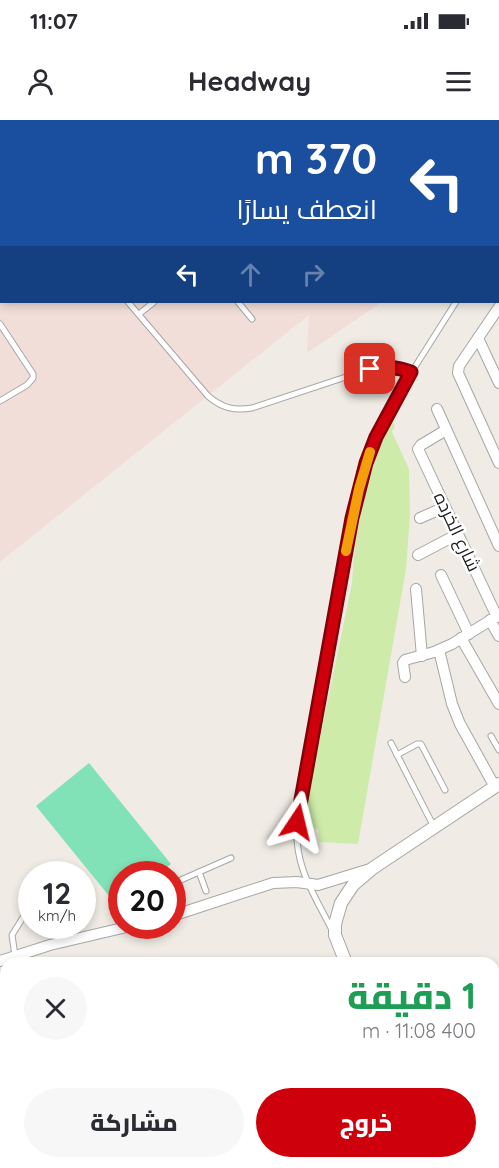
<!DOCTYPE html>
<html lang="ar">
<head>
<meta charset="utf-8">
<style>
  body { margin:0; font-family:Quicksand,Cairo,sans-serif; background:#f7f7f7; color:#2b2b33; direction:rtl; height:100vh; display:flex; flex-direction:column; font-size:22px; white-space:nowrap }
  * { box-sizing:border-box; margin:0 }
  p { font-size:20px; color:#7c7c81 }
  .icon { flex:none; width:33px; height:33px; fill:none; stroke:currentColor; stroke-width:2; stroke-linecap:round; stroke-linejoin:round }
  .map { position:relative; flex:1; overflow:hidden; direction:ltr }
  .details { position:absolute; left:0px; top:837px; width:500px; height:212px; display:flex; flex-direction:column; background:#fff; border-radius:18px 18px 0 0; box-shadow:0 3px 9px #0003; direction:rtl }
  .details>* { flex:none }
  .hud { position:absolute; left:0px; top:0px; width:500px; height:183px; box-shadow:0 3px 9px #0003; direction:rtl; background:#1a4fa0; color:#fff; overflow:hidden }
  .speed { position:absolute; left:18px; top:741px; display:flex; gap:12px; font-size:30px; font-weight:700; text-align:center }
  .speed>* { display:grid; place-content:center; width:78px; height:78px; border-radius:50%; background:#fff; box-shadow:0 3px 9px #0003; line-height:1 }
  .speed small { font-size:15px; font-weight:400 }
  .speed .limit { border:9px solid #d22; background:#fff; color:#111 }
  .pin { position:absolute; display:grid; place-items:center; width:51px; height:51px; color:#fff; margin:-26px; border-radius:12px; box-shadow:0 3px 9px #0006 }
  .me { position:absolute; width:66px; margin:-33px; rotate:10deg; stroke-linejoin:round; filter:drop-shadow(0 0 4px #0008) }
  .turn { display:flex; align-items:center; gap:21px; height:126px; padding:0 24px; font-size:27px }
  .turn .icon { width:78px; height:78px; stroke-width:2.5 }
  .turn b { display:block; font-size:42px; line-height:51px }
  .lanes { display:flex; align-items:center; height:57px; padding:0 24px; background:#0003; justify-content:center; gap:30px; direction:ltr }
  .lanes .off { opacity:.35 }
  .round { display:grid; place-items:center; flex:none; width:63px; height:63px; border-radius:32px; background:#f7f7f7 }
  .headline { display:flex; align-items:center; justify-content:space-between; height:102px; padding:0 24px }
  h1 { font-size:36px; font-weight:800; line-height:45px; color:#1e9e55 }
  .action { display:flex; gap:12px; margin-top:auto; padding:12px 24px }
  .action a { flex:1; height:69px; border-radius:36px; background:#ce000c; color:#fff; font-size:24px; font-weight:800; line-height:69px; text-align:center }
  .action a+a { background:#f7f7f7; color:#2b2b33 }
  .status { display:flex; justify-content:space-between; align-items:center; height:42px; padding:0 30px; background:#fff; direction:ltr }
  .status svg { height:16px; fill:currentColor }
  header { display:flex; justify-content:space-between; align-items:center; height:78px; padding:0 24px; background:#fff; font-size:27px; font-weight:800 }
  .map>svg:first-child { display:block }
  .military { fill:#f2ded8 }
  .grass { fill:#ceebaa }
  .pitch { fill:#81e1b7 }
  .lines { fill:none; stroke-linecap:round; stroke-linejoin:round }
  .service-casing { stroke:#a6a6a6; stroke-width:7 }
  .minor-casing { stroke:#a6a6a6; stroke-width:12 }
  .tertiary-casing { stroke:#a6a6a6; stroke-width:14 }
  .service { stroke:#fff; stroke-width:5 }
  .minor { stroke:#fff; stroke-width:10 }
  .tertiary { stroke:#fff; stroke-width:12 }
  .route-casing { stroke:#860008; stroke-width:15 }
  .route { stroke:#ce000c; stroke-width:10 }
  .slow { stroke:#f59e0b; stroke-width:10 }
  .labels { text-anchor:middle; stroke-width:5; stroke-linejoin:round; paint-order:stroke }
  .street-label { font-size:18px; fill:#1f1f1f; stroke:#fff }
</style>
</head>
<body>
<div class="status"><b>11:07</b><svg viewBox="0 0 49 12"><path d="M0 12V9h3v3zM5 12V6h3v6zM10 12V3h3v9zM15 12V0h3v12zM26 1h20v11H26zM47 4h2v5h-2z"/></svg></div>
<header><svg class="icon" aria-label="menu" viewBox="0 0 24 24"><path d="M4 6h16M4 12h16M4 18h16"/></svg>Headway<svg class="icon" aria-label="person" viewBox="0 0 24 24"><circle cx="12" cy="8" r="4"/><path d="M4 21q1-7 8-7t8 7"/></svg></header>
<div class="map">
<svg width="499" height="1048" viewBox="0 0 499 1048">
  <rect width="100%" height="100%" fill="#f0ece5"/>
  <path class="military" d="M0 0H499V98L498 100V2H2V182H382L307 233 309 195 0 442Z"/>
  <path class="grass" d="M390 302 395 305 392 312 409 349 410 395 406 449 358 724 319 722 318 709 302 706 352 463C355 407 367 353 390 302Z"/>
  <path class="pitch" d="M89 643 171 744 158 754H122L121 784 118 787 36 686Z"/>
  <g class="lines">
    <defs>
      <g id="service">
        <path d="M93 0 95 2"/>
        <path d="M278 0 279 2"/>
        <path d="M239 2 240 0"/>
        <path d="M0 23 2 25"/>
        <path d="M498 118 499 117"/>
        <path d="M0 150 2 149"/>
        <path d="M128 182 208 276C222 288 234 291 252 288L370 249C385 246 396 247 411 253"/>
        <path d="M238 182 252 199"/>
        <path d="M139 194 154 182"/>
        <path d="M0 204 33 254V258L27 265 0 281"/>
        <path d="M491 616 499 630"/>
        <path d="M391 623 434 707"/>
        <path d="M397 635 417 624H421L445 670"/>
        <path d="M199 752 206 771"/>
        <path d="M183 793 174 767V763L231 738"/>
        <path d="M331 808C312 771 294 745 297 702L352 398 366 343 388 293 411 253 456 182"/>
        <path d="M15 836 12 815 32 783"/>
        <path d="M494 895 499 876"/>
        <path d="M494 1000 499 1016"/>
      </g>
      <g id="minor">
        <path d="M499 187 459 246 458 253 499 343"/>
        <path d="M478 218 499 263"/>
        <path d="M437 289 499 426"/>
        <path d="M446 310 421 325 418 329 497 497"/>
        <path d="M420 398 445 387"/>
        <path d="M418 435 458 414"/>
        <path d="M441 455 469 514"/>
        <path d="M416 469 422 536"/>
        <path d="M490 500 499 516"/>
        <path d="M461 518 499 584"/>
        <path d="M439 530 452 584 460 604 495 667"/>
        <path d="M405 557 403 543 405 540 434 532 452 524 499 495"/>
        <path d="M172 796 273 763 297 762 318 765 370 749"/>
        <path d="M0 841 50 825 131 806"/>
        <path d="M0 990 6 1001"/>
        <path d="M0 1024 6 1022"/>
        <path d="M37 1042 39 1048"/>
        <path d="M163 1042 164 1048"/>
        <path d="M319 1042 321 1048"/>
      </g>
      <g id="tertiary">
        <path d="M346 843 335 815V804L341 783 353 765 373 748 499 664"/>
        <path d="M450 1042 453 1048"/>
      </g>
    </defs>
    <use href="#service" class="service-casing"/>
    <use href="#minor" class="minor-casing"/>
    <use href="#tertiary" class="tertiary-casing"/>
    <use href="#service" class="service"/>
    <use href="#minor" class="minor"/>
    <use href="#tertiary" class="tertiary"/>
  </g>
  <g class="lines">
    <defs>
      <path id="route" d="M297 702 352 398 366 343 376 317 411 252C396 247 385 246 370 249"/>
    </defs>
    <use href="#route" class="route-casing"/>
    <use href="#route" class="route"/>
    <path class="slow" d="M346 431 359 369 370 332"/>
  </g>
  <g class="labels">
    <g class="street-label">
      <text transform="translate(457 412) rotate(65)" y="6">شارع الخرده</text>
    </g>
  </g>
</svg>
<div class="speed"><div>12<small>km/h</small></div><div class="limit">20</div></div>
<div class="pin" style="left:370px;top:249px;background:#d93025"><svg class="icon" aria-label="arrive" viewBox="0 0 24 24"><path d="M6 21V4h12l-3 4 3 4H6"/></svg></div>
<svg class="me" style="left:297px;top:702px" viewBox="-20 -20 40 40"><path d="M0-17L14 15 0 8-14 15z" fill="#ce000c" stroke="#fff" stroke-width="4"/></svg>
<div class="hud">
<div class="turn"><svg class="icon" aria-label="left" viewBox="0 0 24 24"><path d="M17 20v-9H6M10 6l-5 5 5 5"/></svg><div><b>370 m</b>انعطف يسارًا</div></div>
<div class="lanes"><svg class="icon" aria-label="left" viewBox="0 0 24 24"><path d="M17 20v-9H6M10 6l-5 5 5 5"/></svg><svg class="icon off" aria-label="ahead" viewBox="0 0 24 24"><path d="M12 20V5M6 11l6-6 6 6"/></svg><svg class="icon off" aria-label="right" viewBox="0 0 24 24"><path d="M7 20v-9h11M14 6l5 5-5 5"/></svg></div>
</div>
<section class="details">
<div class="headline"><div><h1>1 دقيقة</h1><p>400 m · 11:08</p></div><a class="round"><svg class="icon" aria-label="close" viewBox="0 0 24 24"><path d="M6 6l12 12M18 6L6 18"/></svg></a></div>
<div class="action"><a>خروج</a><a>مشاركة</a></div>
</section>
</div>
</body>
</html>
